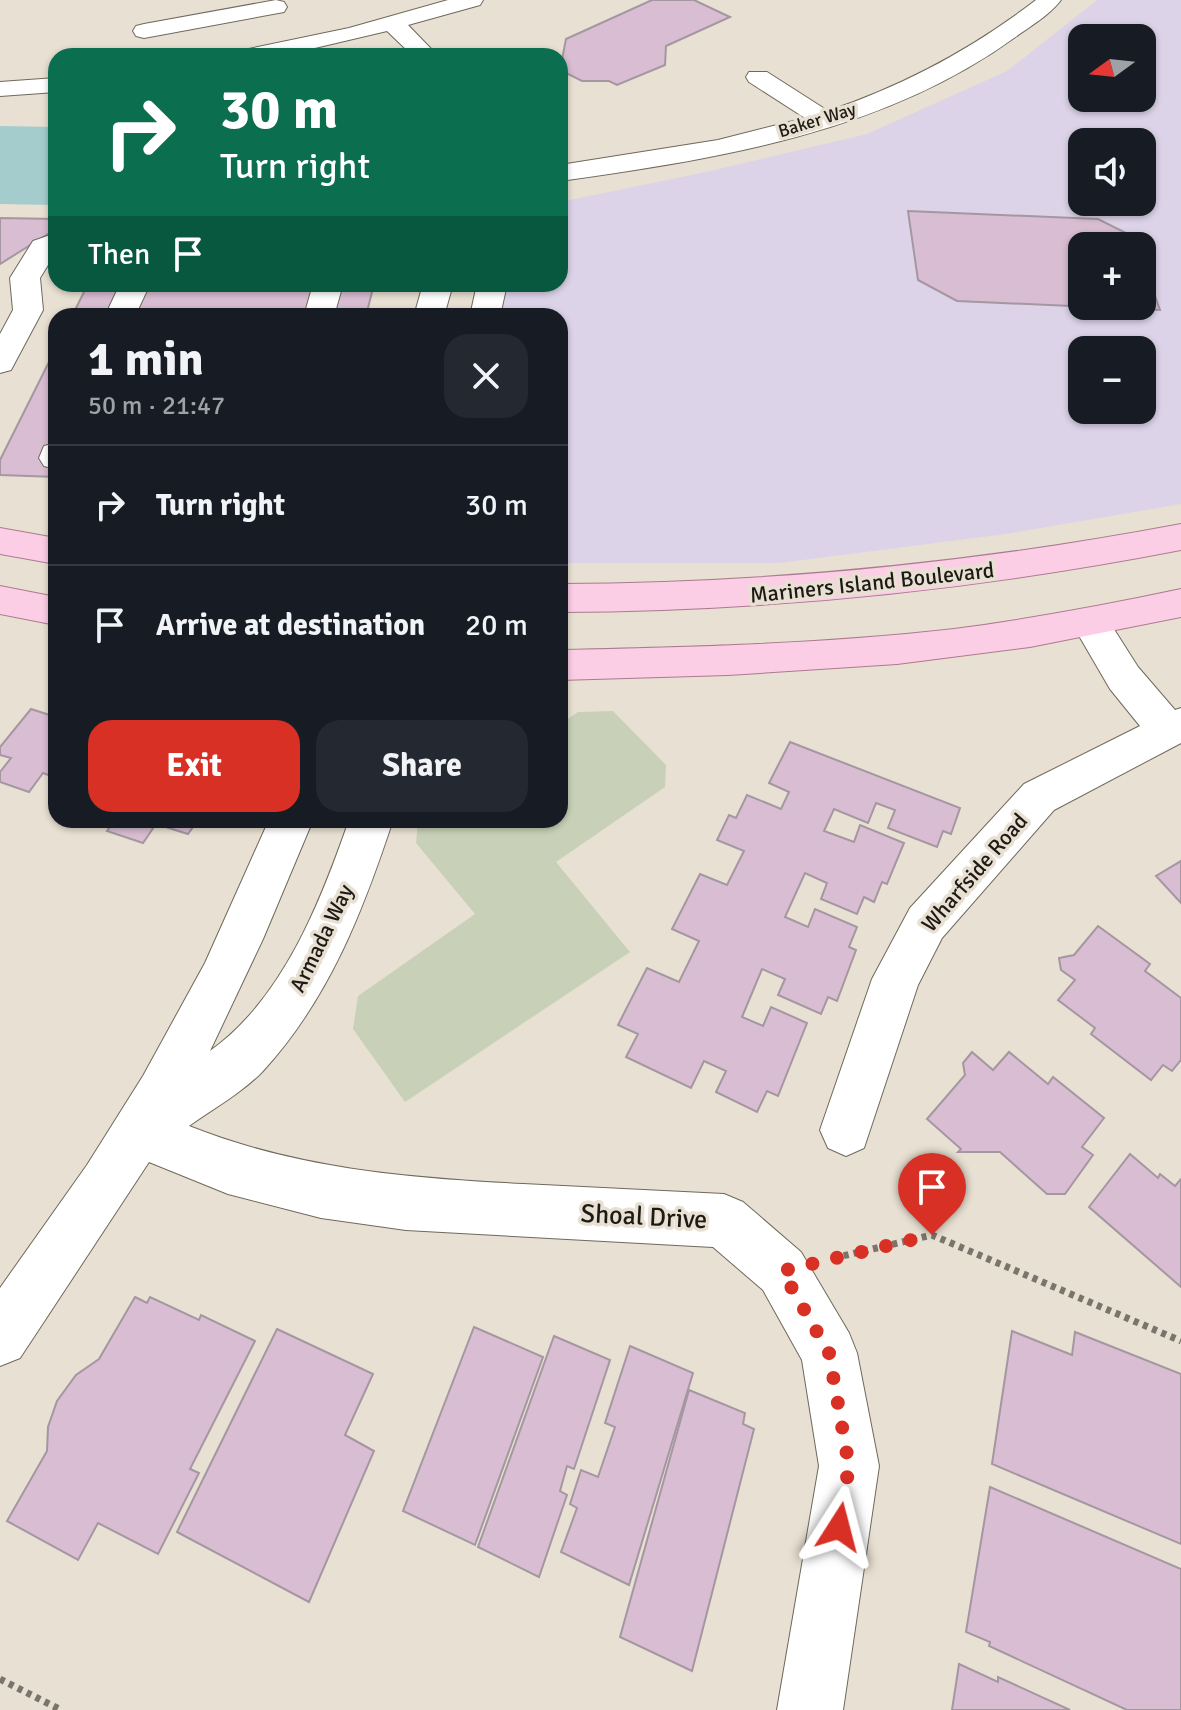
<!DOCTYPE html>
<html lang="en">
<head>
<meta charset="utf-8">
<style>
  body { margin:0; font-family:Signika,sans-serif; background:#242831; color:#f1f3f6; height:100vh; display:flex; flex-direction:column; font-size:30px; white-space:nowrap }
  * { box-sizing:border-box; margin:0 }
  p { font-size:26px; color:#9ea1a6 }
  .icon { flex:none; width:44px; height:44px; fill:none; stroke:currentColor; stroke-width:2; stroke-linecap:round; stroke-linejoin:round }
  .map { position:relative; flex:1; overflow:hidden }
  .panel { position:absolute; left:48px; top:308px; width:520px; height:520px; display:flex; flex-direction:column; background:#171b24; border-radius:24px; box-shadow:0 2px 6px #0004 }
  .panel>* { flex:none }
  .guide { position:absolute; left:48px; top:48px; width:520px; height:244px; border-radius:24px; box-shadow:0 2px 6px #0004; background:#0b6e4f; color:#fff; overflow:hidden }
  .needle { width:52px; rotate:255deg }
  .controls { position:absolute; left:1068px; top:24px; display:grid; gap:16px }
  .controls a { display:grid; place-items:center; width:88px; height:88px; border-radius:16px; background:#171b24; box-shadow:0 2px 6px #0004; font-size:40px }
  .pin { position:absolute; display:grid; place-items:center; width:68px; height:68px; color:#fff; margin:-82px -34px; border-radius:50% 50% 50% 0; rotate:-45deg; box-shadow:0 0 8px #0007 }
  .pin .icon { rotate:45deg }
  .me { position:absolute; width:88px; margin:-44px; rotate:9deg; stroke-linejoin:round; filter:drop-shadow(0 0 6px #0008) }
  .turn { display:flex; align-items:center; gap:28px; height:168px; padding:0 40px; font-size:36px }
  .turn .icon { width:104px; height:104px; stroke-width:2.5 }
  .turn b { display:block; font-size:56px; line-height:68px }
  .then { display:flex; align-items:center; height:76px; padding:0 40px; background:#0003; gap:16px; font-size:30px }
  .round { display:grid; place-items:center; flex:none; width:84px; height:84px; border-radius:24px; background:#242831 }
  .overview { display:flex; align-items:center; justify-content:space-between; height:136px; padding:0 40px }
  h1 { font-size:48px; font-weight:700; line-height:60px }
  .button { display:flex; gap:16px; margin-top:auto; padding:16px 40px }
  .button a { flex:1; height:92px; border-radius:24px; background:#d93025; color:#fff; font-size:32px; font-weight:700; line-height:92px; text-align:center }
  .button a+a { background:#242831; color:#f1f3f6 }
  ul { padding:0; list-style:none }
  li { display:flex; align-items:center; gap:24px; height:120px; padding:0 40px; border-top:2px solid #363941 }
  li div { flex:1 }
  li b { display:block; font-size:30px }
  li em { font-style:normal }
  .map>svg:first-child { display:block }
  .commercial { fill:#dcd3e8; fill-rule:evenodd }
  .green { fill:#c8d1b7 }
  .water { fill:#a4cccd }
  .building { fill:#d9bdd2; stroke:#a497a1; stroke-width:2 }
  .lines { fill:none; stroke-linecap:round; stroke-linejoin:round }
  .minor-casing { stroke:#6f695c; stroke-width:2 }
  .major-casing { stroke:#ab7a90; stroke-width:2 }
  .path { stroke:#7a756c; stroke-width:7; stroke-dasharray:5 5; stroke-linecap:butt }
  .minor { fill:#fff; fill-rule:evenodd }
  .major { fill:#fbcee5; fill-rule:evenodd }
  .route { stroke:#d93025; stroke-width:14; stroke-dasharray:0 25.2 }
  .labels { text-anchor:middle; stroke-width:7; stroke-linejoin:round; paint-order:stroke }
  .far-street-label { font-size:18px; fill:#1d1a15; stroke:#e8e0d2 }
  .street-label { font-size:22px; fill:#1d1a15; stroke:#e8e0d2 }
  .near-street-label { font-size:26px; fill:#1d1a15; stroke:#e8e0d2 }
</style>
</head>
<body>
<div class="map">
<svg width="1181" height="1710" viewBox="0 0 1181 1710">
  <rect width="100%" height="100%" fill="#e8e0d2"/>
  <path class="commercial" d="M1097 0H1181V504L1006 534 779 563H560V316H499L504 284H560V202L706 172 867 134 1007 71ZM1082 38H1142V98H1082ZM1082 142H1142V202H1082ZM1082 246H1142V306H1082ZM1082 350H1142V410H1082Z"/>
  <path class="green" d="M613 711 666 765 665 787 556 862 630 952 405 1102 353 1029 358 996 475 914 416 843 418 820H560V724L578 712Z"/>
  <path class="water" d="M0 126 56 127V205L0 204Z"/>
  <g class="building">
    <path d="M652 0H694L730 17 666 46 665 65 617 85 609 81H582L560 70 566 39Z"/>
    <path d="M908 211 1098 219 1134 237 1137 246H1082V306H1142V260L1160 310 957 301 918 280Z"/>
    <path d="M0 218 56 219V229L0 264Z"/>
    <path d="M88 284H374L366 316H72Z"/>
    <path d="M56 348V477L0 475V460Z"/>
    <path d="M31 709 56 717V778L43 773 29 792 0 782V772L11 758 0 755V747Z"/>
    <path d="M790 742 960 808 951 834 943 831 937 847 888 828 895 810 876 803 868 823 834 809 824 831 854 842 860 825 904 843 887 884 882 882 874 902 864 897 857 914 821 899 827 883 805 873 785 917 808 927 815 909 857 927 849 947 856 950 837 1001 828 997 821 1014 778 995 785 979 762 969 742 1017 763 1026 771 1007 807 1023 778 1096 767 1091 757 1112 716 1092 726 1071 704 1061 691 1088 626 1057 638 1034 618 1025 647 968 679 982 699 941 672 929 700 874 727 885 744 851 717 840 729 815 736 818 747 795 781 809 789 792 769 783Z"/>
    <path d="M114 820H198L188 834 156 824 143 843 107 831Z"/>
    <path d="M1181 861V903L1156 876Z"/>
    <path d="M1098 926 1150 964 1145 971 1181 998V1060L1172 1071 1163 1065 1151 1080 1091 1034 1095 1028 1058 1000 1075 980 1061 970 1059 958 1074 955Z"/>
    <path d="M972 1052 993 1070 1009 1052 1048 1084 1053 1077 1104 1118 1082 1147 1093 1155 1065 1194H1047L1000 1152H958L961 1149 927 1119 965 1075 963 1063Z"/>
    <path d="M1130 1154 1158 1178 1160 1174 1175 1186 1181 1179V1287L1089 1207Z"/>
    <path d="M135 1297 147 1303 150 1297 199 1320 201 1315 255 1341 190 1469 199 1473 158 1554 98 1523 78 1560 7 1521 47 1451 48 1427 57 1401 76 1375 99 1359Z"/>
    <path d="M474 1327 543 1357 475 1545 403 1511Z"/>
    <path d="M277 1329 373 1374 345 1435 374 1451 309 1602 177 1532Z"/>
    <path d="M1012 1331 1072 1355 1075 1332 1181 1374V1544L992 1464Z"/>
    <path d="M554 1336 610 1360 574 1469 567 1466 560 1491 567 1495 539 1577 478 1547Z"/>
    <path d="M630 1346 693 1373 629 1585 561 1552 577 1508 570 1504 581 1470 598 1477 615 1427 605 1423Z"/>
    <path d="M689 1390 745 1413 743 1424 754 1429 692 1671 620 1637Z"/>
    <path d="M990 1487 1181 1569V1710H1127L989 1646 990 1642 966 1632Z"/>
    <path d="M959 1664 998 1682V1677L1070 1710H952Z"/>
  </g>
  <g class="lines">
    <defs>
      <g id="minor">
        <path d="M276 0 284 2 287 7 284 12 144 38 136 36 133 31 136 26 144 24Z"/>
        <path d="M448 0H483L480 5 408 25 438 56H413L387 31 281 56H235L239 51 349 28Z"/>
        <path d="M1036 0H1061C1050 15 1029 27 1014 38 883 133 717 159 560 181V165L718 140 805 118 749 82 746 77 749 72H767L828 111C905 85 972 49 1036 0Z"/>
        <path d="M56 78V92L0 96V82Z"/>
        <path d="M56 233V252L40 278 43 310 11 370 0 373V334L13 310 10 278 33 241Z"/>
        <path d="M120 284H150L135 316H105Z"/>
        <path d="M313 284H343L334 316H304Z"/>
        <path d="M423 284H453L444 316H414Z"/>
        <path d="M477 284H507L500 316H470Z"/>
        <path d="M56 443V469L44 466 39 458 44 446Z"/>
        <path d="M1090 608 1103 612 1138 667 1175 710 1181 708V743L1054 810 942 938 918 985 864 1148 846 1156 828 1148 820 1130 872 979 910 908 1024 784 1140 726 1110 689 1071 622 1077 612Z"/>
        <path d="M269 820H313L263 939 210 1051C283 999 321 901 349 820H393C363 911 329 999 263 1071 243 1092 213 1109 189 1126 297 1169 408 1178 523 1184 590 1187 657 1191 724 1194L743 1202 801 1252 849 1333 857 1353 879 1466 843 1710H777L819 1466 802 1360 763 1290 713 1247 406 1230 321 1218 228 1194 149 1162 20 1358 0 1366V1288L87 1165 143 1076 205 963Z"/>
      </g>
      <g id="major">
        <path d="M1181 524V550C975 590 770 611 560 612V584C770 583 975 563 1181 524Z"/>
        <path d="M0 528 56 538V564L0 554Z"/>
        <path d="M0 586 56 597V625L0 614Z"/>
        <path d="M1181 589V617L1030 647 897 664 728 675 560 680V650C691 647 823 644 954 629 1030 619 1106 605 1181 589Z"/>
      </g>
    </defs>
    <use href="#minor" class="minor-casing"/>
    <use href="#major" class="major-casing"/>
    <g class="path">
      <path d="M834 1258 932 1235 1181 1341"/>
      <path d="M0 1679 61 1710"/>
    </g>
    <use href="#minor" class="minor"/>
    <use href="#major" class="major"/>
  </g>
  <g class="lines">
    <path class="route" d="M839 1527 849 1466 829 1353 782 1271 932 1235"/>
  </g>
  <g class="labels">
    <g class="far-street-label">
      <text transform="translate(817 120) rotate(-17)" y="6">Baker Way</text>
    </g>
    <g class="street-label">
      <text transform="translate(872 582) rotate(-6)" y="8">Mariners Island Boulevard</text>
      <text transform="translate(974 872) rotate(-49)" y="8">Wharfside Road</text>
      <text transform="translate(321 938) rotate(-64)" y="8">Armada Way</text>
    </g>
    <g class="near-street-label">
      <text transform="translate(644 1216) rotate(3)" y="9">Shoal Drive</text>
    </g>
  </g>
</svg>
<div class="controls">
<a><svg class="needle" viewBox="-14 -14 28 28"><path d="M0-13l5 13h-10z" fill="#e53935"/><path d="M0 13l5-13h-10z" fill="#9ea1a6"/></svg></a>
<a><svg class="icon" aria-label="sound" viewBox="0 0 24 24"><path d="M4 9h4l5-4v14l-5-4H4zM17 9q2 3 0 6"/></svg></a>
<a>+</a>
<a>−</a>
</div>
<div class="pin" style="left:932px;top:1235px;background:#d93025"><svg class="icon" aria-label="arrive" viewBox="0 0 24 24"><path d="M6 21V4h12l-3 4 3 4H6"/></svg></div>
<svg class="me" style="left:839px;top:1527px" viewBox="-20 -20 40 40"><path d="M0-17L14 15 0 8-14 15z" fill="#d93025" stroke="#fff" stroke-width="4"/></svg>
<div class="guide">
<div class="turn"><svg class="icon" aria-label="right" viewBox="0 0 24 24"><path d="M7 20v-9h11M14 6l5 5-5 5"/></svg><div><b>30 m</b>Turn right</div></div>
<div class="then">Then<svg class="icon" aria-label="arrive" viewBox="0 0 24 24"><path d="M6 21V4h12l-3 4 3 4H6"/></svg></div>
</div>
<section class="panel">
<div class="overview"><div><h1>1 min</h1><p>50 m · 21:47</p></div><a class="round"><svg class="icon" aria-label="close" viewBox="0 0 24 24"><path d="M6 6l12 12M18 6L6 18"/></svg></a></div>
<ul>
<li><svg class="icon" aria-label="right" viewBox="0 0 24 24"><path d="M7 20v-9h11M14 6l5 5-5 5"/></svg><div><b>Turn right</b></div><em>30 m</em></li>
<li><svg class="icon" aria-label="arrive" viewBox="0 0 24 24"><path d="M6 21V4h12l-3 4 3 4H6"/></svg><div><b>Arrive at destination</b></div><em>20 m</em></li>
</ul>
<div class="button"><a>Exit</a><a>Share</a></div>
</section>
</div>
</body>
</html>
